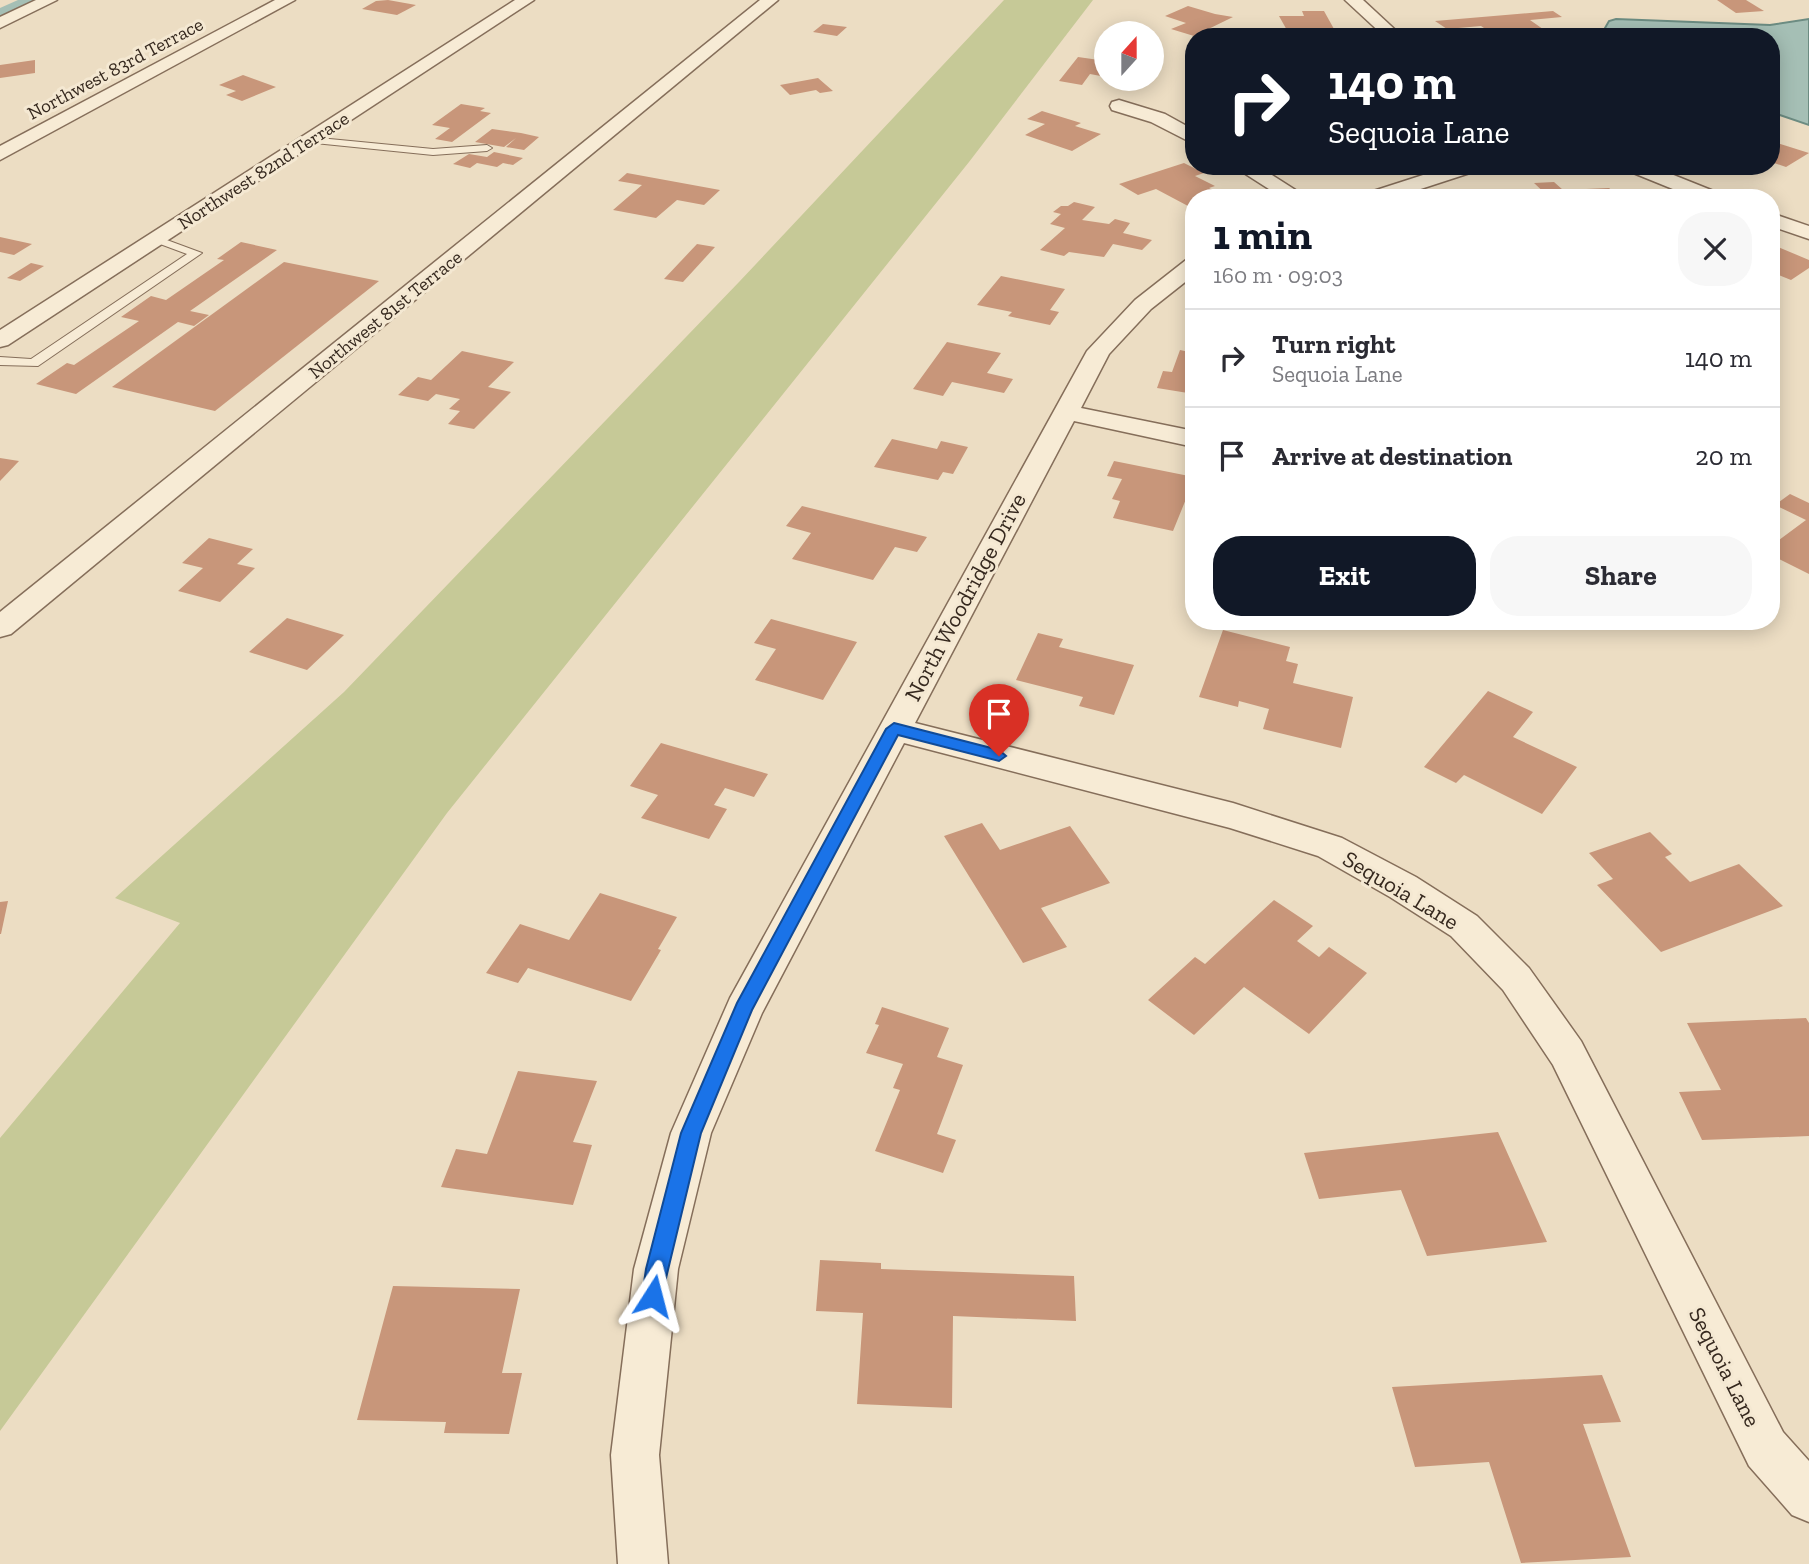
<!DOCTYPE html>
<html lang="en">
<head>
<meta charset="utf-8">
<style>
  body { margin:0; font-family:"Zilla Slab",serif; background:#f7f7f7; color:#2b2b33; height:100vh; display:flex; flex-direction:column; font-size:26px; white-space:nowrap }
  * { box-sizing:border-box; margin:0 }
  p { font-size:23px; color:#7c7c81 }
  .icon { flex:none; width:38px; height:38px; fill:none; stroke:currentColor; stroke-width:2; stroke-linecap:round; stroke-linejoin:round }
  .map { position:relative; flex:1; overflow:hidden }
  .details { position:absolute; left:1185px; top:189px; width:595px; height:441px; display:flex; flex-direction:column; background:#fff; border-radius:28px; box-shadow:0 4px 18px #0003 }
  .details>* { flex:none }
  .hud { position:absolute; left:1185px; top:28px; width:595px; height:147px; border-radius:28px; box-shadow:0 4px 18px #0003; background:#111827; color:#fff; overflow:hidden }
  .needle { width:46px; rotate:21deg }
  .tools { position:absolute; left:1094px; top:21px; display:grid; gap:14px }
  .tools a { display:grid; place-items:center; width:70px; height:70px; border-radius:50%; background:#fff; box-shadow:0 4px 18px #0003; font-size:35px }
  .pin { position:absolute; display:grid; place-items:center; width:60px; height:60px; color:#fff; margin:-72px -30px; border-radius:50% 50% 50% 0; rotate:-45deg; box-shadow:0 0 7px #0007 }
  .pin .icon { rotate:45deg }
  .me { position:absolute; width:77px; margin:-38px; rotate:9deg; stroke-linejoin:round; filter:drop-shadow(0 0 5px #0008) }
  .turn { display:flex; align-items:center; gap:24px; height:147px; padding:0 28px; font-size:32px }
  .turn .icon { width:91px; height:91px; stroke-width:2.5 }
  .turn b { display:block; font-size:49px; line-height:60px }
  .round { display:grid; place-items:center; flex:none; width:74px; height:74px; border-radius:28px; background:#f7f7f7 }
  .overview { display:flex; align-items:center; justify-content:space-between; height:119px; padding:0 28px }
  h1 { font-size:42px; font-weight:700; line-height:52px; color:#111827 }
  .primary-button { display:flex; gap:14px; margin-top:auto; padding:14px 28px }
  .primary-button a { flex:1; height:80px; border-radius:28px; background:#111827; color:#fff; font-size:28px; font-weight:700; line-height:80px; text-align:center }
  .primary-button a+a { background:#f7f7f7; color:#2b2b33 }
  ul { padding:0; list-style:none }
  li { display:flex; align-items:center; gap:21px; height:98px; padding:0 28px; border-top:2px solid #e1e1e2 }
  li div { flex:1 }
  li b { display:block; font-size:26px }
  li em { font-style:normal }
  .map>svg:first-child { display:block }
  .green { fill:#c6c997 }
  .water { fill:#a5bfb5; stroke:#6c8c82; stroke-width:2 }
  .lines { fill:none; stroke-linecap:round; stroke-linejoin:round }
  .canal { fill:#a5bfb5; fill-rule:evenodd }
  .building { fill:#c8967a }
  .service-casing { stroke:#856e5a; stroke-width:2 }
  .minor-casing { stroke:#856e5a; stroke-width:3 }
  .service { fill:#f7ebd5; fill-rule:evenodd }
  .minor { fill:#f7ebd5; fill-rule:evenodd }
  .route { fill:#1a73e8; stroke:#114b97; stroke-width:2 }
  .labels { text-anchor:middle; stroke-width:6; stroke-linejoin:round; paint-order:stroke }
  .far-street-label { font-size:19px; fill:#35281e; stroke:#f4e8d2 }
  .street-label { font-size:23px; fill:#35281e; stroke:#f4e8d2 }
</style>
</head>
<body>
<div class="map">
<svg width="1809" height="1564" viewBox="0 0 1809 1564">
  <rect width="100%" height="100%" fill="#ecddc3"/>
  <path class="green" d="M1004 0H1093L969 162 447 813 0 1431V1138L180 923 115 898 344 692 739 282Z"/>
  <path class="water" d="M1616 19 1770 25 1809 19V125L1771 112V37H1605V28L1609 21Z"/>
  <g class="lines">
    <path class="canal" d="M18 0H38L0 19V8Z"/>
  </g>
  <g class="building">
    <path d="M388 0 416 5 397 15 362 9 376 1Z"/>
    <path d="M1717 0H1746L1764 11 1736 13Z"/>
    <path d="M1188 6 1215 14 1233 17 1194 36 1171 29 1186 23 1165 16Z"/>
    <path d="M1302 11H1324L1334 29H1343L1348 37H1322L1319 32H1288L1279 16H1304Z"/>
    <path d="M1553 11 1562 17 1530 20 1550 34 1520 37H1510L1499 29 1487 30 1481 26 1447 29 1435 21Z"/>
    <path d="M823 24 847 27 837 36 813 32Z"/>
    <path d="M1078 57 1106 61V77L1090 74 1082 85 1059 81Z"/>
    <path d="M35 60V73L0 78V65Z"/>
    <path d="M243 75 276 87 242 101 226 95 236 91 219 85Z"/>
    <path d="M818 78 833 91 820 93 816 90 790 95 780 85Z"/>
    <path d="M461 104 485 108 480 111 491 113 452 142 435 139 450 128 432 125Z"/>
    <path d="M1042 111 1081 123 1075 126 1101 134 1072 151 1025 135 1045 124 1027 119Z"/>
    <path d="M492 129 521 133 539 137 524 150 506 147 516 138 504 147 475 142Z"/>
    <path d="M1771 141 1809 153 1786 167 1771 162Z"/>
    <path d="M494 152 523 158 513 165 503 163 497 167 477 163 470 168 453 164 469 154 487 157Z"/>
    <path d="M1184 163 1204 173 1195 176 1215 186 1209 188 1222 195 1194 198V205L1188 206 1156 189 1138 195 1119 184Z"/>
    <path d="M627 173 720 190 704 205 677 200 656 218 613 210 642 185 618 181Z"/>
    <path d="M1554 182 1563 190 1609 188 1621 198H1550L1534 183Z"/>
    <path d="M1074 202 1095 207 1082 220 1109 224 1115 219 1130 223 1123 233 1152 240 1142 250 1113 244 1104 257 1069 252 1064 256 1040 250 1065 228 1050 224 1061 214 1053 212 1061 206H1068Z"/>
    <path d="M0 237 32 244 14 255 0 252Z"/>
    <path d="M241 242 277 250 190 311 209 315 194 326 178 322 76 394 36 384 67 363 74 365 139 321 121 317 151 296 166 300 224 260 217 259Z"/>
    <path d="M697 244 715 247 683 282 664 279Z"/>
    <path d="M1771 244 1809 260V268L1791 280 1771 272Z"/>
    <path d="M284 262 379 281 215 411 112 387Z"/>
    <path d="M31 263 44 266 20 281 7 278Z"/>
    <path d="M1001 276 1065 289 1050 310 1059 312 1050 325 1008 316 1012 312 977 305Z"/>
    <path d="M947 342 1001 353 987 373 1013 379 1004 393 952 382 943 396 913 389Z"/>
    <path d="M1180 350 1194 353V382L1188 393 1157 388 1163 371 1172 372Z"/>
    <path d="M462 351 514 362 488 387 511 392 474 429 448 424 460 411 449 409 460 399 436 394 428 401 398 395 418 377 431 380Z"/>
    <path d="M892 439 937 449 941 441 968 447 953 474 943 472 938 480 874 467Z"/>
    <path d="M0 458 19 461 0 481Z"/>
    <path d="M1114 461 1194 477V501L1186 499 1173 531 1113 518 1120 501 1112 499 1122 479 1107 476Z"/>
    <path d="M1790 494 1809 503V574L1771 555V546L1806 520 1775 505Z"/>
    <path d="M802 506 927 537 917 552 895 547 873 580 792 559 811 533 786 526Z"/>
    <path d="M209 538 253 549 237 564 255 568 220 602 178 591 203 568 182 563Z"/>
    <path d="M287 618 344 635 307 670 249 652Z"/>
    <path d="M771 619 857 642 823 700 755 680 776 649 754 643Z"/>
    <path d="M1223 630 1290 647 1286 661 1298 664 1293 683 1353 697 1341 748 1263 729 1269 709 1239 701 1238 707 1199 697Z"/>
    <path d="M1038 633 1063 639 1059 647 1134 665 1114 715 1079 706 1083 697 1016 680Z"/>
    <path d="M1488 691 1533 712 1513 737 1577 767 1542 814 1464 775 1456 783 1424 767Z"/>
    <path d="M661 743 768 774 754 797 725 788 714 805 727 809 709 839 641 818 658 795 630 786Z"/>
    <path d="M982 823 1000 850 1070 826 1110 883 1041 908 1067 947 1023 963 944 836Z"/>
    <path d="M1650 832 1672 854 1665 857 1690 882 1739 864 1783 906 1661 952 1597 885 1613 879 1589 853Z"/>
    <path d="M600 893 677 917 658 949 661 950 631 1001 528 968 518 983 486 973 520 924 569 940Z"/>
    <path d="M1274 900 1313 926 1297 941 1319 957 1329 947 1367 973 1309 1034 1244 987 1194 1035 1148 1000 1195 957 1205 964Z"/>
    <path d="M8 901 1 934H0V902Z"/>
    <path d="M882 1007 949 1028 937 1057 963 1065 937 1134 956 1140 943 1173 875 1151 900 1090 893 1088 903 1064 866 1053 879 1025 875 1024Z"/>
    <path d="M1806 1018 1809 1023V1136L1702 1140 1679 1092 1721 1090 1687 1023Z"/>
    <path d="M518 1071 597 1081 573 1142 592 1145 573 1205 441 1187 456 1149 487 1154Z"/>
    <path d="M1498 1132 1547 1242 1427 1256 1401 1190 1319 1199 1304 1153Z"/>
    <path d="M820 1260 881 1263V1269L1074 1276 1076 1321 953 1316 952 1408 857 1404 863 1313 816 1311Z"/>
    <path d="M393 1286 520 1289 502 1373H522L509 1434 444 1433 446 1422 357 1420Z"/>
    <path d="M1602 1375 1621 1422 1583 1424 1631 1557 1521 1563 1489 1462 1415 1467 1392 1387Z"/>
  </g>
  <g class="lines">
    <defs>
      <g id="service">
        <path d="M309 137 433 149 487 145 492 148 487 151 433 155 305 142V138Z"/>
        <path d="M156 236 202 253 38 366 0 365V357L31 359 187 254 152 241 150 239Z"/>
      </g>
      <g id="minor">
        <path d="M36 0H57L0 28V17Z"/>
        <path d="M275 0H295L0 160V146Z"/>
        <path d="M515 0H534L8 345 0 347V330Z"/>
        <path d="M760 0H778L11 634 0 637V612Z"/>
        <path d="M1345 0H1363L1403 37H1385Z"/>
        <path d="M1119 100 1165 114 1194 130V144L1151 122 1112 110 1110 106 1112 102Z"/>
        <path d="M1233 166H1258L1308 198H1283Z"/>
        <path d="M1451 166H1482L1479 170 1393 198H1361L1364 194Z"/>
        <path d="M1623 166H1651L1721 194 1724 198H1695L1626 170Z"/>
        <path d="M1771 213 1809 226V239L1771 226Z"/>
        <path d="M1194 259V275L1151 309 1109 354 1081 408 1194 431V447L1074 421 915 723 1233 803 1342 838 1416 877 1477 916 1529 968 1581 1041 1783 1432 1809 1461V1522L1792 1515 1749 1466 1553 1065 1503 990 1451 936 1390 897 1318 856 1230 828 904 743 762 1013 711 1133 678 1269 659 1455 668 1564H618L611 1455 634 1269 671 1133 730 998 1087 351 1135 300 1186 260Z"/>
      </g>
    </defs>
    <use href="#service" class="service-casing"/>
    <use href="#minor" class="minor-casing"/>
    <use href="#service" class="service"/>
    <use href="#minor" class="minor"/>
  </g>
  <path class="route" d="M894 723 999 750 1006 756 999 761 898 735 752 1010 701 1133 660 1303 653 1306 645 1303 642 1296 646 1269 681 1133 737 1003 886 729Z"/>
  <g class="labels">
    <g class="far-street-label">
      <text transform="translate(115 68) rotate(-28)" y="7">Northwest 83rd Terrace</text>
      <text transform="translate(263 170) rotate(-33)" y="7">Northwest 82nd Terrace</text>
      <text transform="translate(385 314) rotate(-39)" y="7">Northwest 81st Terrace</text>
    </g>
    <g class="street-label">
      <text transform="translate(965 597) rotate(-62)" y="8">North Woodridge Drive</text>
      <text transform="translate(1401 890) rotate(31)" y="8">Sequoia Lane</text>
      <text transform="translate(1725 1367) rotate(63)" y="8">Sequoia Lane</text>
    </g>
  </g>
</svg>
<div class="tools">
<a><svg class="needle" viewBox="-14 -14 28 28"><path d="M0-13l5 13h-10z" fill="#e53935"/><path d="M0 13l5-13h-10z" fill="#7c7c81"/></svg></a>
</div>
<div class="pin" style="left:999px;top:756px;background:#d93025"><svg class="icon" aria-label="arrive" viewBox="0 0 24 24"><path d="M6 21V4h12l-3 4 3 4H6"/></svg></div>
<svg class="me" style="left:653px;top:1296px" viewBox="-20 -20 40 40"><path d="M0-17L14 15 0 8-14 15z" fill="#1a73e8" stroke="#fff" stroke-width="4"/></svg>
<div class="hud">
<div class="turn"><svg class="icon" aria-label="right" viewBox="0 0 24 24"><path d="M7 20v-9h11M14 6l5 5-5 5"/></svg><div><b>140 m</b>Sequoia Lane</div></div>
</div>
<section class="details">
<div class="overview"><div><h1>1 min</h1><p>160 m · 09:03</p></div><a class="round"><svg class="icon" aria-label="close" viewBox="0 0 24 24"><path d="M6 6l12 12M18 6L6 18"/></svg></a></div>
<ul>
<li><svg class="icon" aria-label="right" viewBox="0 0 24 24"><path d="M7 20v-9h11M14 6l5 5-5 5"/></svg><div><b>Turn right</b><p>Sequoia Lane</p></div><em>140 m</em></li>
<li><svg class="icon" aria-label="arrive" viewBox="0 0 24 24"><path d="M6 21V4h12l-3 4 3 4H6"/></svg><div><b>Arrive at destination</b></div><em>20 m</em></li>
</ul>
<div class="primary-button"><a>Exit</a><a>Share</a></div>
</section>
</div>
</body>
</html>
